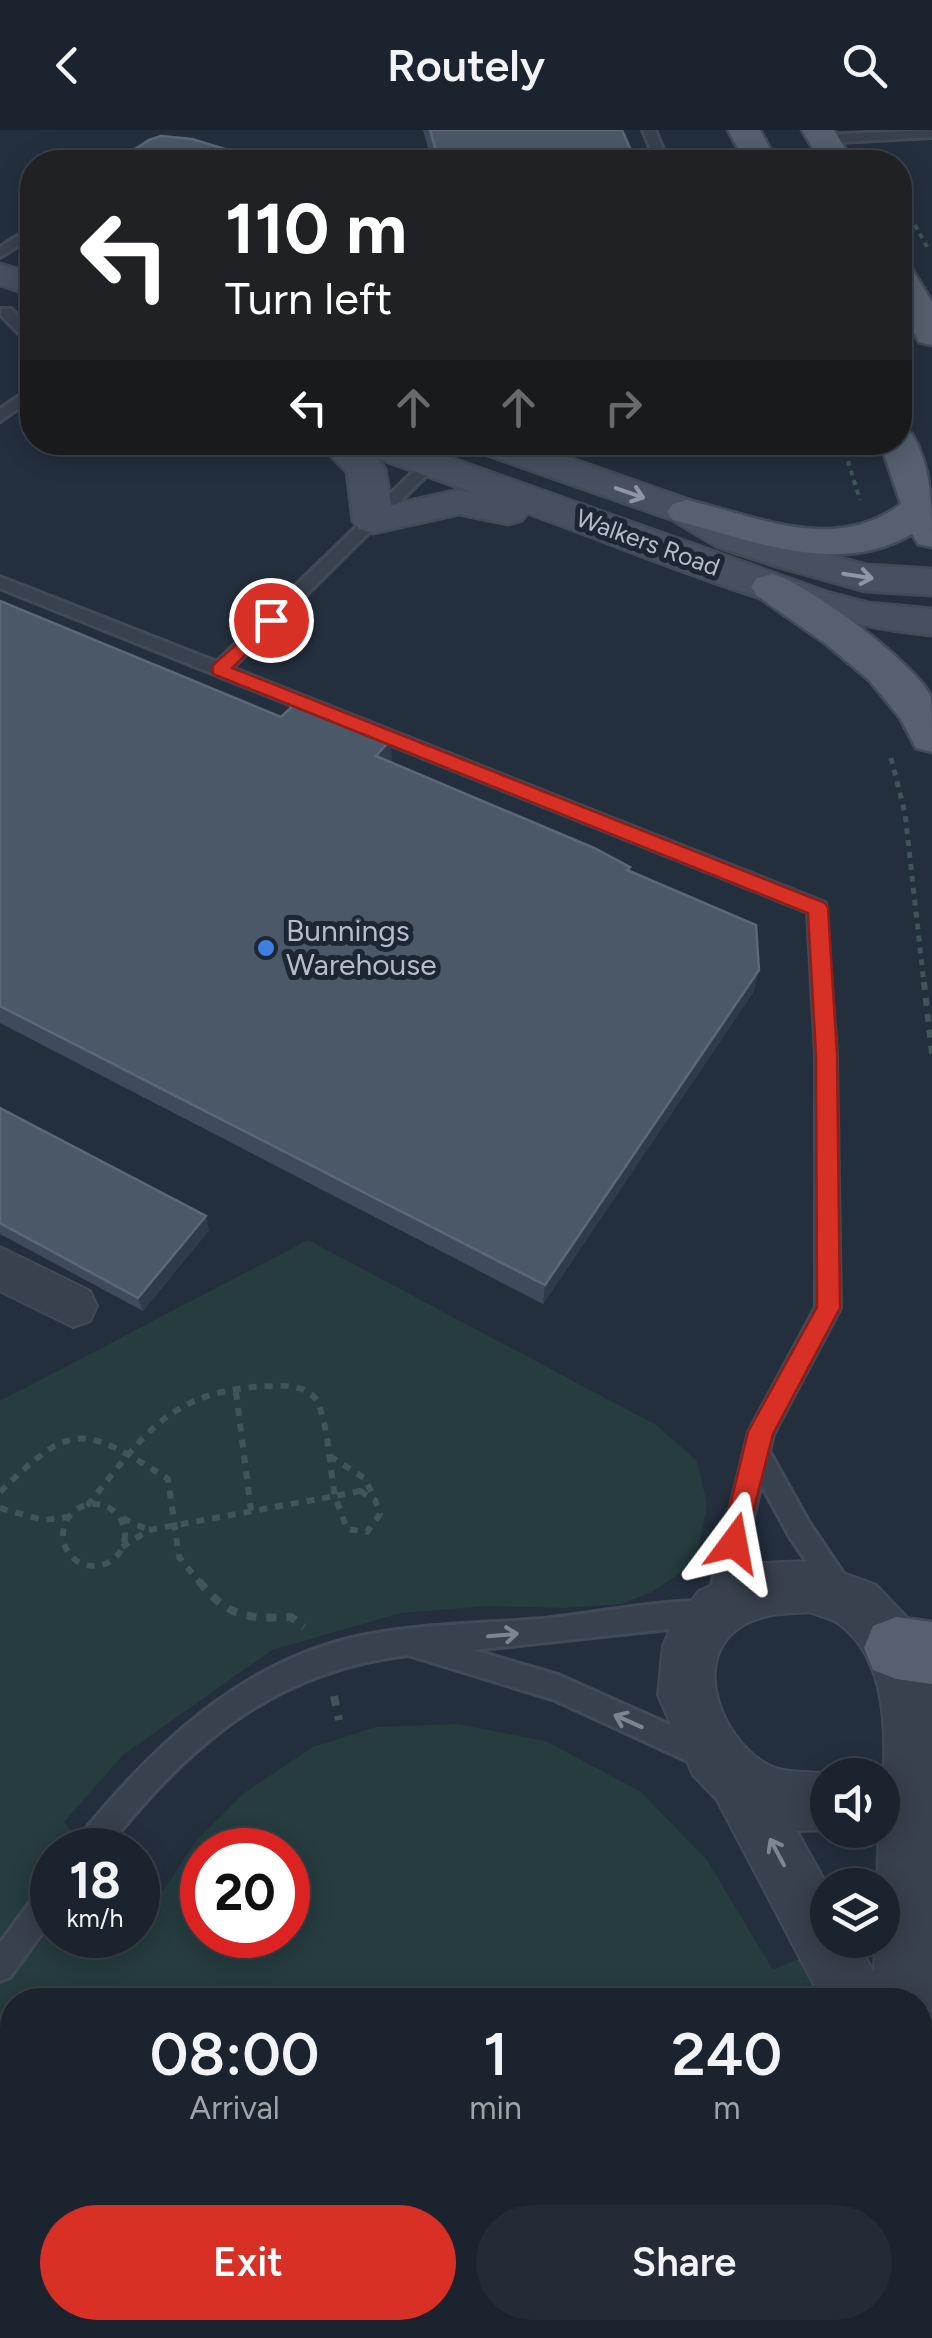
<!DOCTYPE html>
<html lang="en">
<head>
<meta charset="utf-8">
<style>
  body { margin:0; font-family:Figtree,sans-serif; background:#242b36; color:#f1f3f6; height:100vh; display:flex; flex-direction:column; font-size:38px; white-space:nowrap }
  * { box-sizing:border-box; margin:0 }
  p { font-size:32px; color:#a0a4aa }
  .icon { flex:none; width:55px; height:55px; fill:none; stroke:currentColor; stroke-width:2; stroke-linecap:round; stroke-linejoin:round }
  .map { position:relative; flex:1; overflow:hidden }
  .sheet { position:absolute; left:0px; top:1858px; width:932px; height:352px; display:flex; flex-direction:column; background:#1b232e; border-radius:40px 40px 0 0; box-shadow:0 5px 25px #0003,0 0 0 2px #39404a }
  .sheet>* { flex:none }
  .hud { position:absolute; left:20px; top:20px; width:892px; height:305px; border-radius:40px; box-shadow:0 5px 25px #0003,0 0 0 2px #39404a; background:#202124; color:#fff; overflow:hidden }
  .fabs { position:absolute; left:810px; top:1628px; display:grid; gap:20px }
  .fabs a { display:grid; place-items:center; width:90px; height:90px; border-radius:50%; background:#1b232e; box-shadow:0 5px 25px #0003,0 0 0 2px #39404a; font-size:50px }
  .speed { position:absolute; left:30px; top:1698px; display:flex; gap:20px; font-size:50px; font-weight:700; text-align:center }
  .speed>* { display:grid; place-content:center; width:130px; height:130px; border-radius:50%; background:#1b232e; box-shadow:0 5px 25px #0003,0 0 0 2px #39404a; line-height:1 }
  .speed small { font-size:25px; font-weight:400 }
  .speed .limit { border:15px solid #d22; background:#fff; color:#111 }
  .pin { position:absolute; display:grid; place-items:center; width:85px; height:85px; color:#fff; margin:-42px; border:5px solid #fff; border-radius:50%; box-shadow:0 2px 10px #0007 }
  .me { position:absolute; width:110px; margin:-55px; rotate:13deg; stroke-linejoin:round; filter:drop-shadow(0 0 8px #0008) }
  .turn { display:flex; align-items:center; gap:35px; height:210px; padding:0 40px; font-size:45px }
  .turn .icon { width:130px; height:130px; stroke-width:2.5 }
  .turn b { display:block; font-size:70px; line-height:85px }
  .lanes { display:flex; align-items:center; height:95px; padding:0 40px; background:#0003; justify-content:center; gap:50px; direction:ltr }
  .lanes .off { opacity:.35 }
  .eta { display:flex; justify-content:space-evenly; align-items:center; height:170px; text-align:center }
  .eta b { font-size:60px; font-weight:600; line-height:70px }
  .button { display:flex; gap:20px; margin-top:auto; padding:20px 40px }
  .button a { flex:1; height:115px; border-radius:60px; background:#d93025; color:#fff; font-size:40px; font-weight:600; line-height:115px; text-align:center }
  .button a+a { background:#242b36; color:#f1f3f6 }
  header { display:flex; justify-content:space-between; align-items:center; height:130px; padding:0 40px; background:#1b232e; font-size:45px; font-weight:600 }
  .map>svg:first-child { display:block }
  .green { fill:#263c3f; fill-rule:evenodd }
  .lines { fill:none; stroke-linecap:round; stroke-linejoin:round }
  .stream { fill:#17263c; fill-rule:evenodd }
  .lane-casing { stroke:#414a57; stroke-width:6 }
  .street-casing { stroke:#414a57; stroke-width:4 }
  .secondary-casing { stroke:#414a57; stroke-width:5 }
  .primary-casing { stroke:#414a57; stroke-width:5 }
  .path-far3 { stroke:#3f5557; stroke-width:4; stroke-dasharray:5 5; stroke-linecap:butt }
  .path-far2 { stroke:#3f5557; stroke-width:5; stroke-dasharray:6 6; stroke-linecap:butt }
  .path-far1 { stroke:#3f5557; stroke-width:6; stroke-dasharray:8 8; stroke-linecap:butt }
  .path { stroke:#3f5557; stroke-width:8; stroke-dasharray:10 10; stroke-linecap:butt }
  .lane { fill:#38414e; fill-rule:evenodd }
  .street { fill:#38414e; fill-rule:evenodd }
  .secondary { fill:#465061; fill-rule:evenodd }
  .primary { fill:#56606e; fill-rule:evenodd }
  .wall { fill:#3f4b5c }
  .shaded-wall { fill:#2f3b4b }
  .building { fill:#4b5868; stroke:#5c6777; stroke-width:2.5 }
  .oneway { stroke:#8e96a5 }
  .oneway2 { stroke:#7c8592 }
  .route { fill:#d93025; stroke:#8d1f18; stroke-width:2.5 }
  .shop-dot { fill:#3f7fe0; stroke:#1d2633; stroke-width:4 }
  .labels { text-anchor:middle; stroke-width:10; stroke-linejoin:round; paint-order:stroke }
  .far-street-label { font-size:25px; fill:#b4bcc9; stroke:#1d2633 }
  .poi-label { font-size:30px; fill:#b4bcc9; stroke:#1d2633; text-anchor:start }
</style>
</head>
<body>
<header><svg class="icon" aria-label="back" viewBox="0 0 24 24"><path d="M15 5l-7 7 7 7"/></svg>Routely<svg class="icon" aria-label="search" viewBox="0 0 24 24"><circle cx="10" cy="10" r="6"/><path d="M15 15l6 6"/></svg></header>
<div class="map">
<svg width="932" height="2208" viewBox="0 0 932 2208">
  <rect width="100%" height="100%" fill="#242f3e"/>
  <path class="green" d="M308 1110 656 1295 697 1331 707 1374 696 1432 652 1462 621 1474 564 1478 489 1476 401 1483 272 1520 123 1625 64 1692 89 1720H52V1805H138V1771L149 1782 195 1712 244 1663 313 1617 376 1597 458 1594 545 1611 640 1661 707 1730 773 1840 801 1828 820 1870H12V2198H857L860 2208H0V1271ZM202 1720H288V1805H202Z"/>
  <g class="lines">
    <path class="stream" d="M782 2198H815L812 2206 807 2208H773L776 2200Z"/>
    <defs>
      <g id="lane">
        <path d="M643 0H655L668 32H656Z"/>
        <path d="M932 0V7L823 13 817 9 823 5Z"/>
        <path d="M32 97V107L0 127V117Z"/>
        <path d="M1 179H11L32 201V213L27 212 1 185Z"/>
        <path d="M32 257V269L0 291V279Z"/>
        <path d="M444 312H460L232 538 825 773 836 925 840 1178 773 1304 769 1321 808 1391 855 1461 851 1470 842 1473 833 1470 790 1407 761 1354 729 1485 706 1495 473 1520 558 1545 715 1615 719 1625 715 1635 705 1639 555 1570 408 1525C272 1541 187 1616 105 1720H73L77 1710C151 1618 241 1531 361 1506 420 1494 482 1494 542 1489 594 1484 658 1470 708 1471L749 1302 816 1177V925L808 782 0 458V447L217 532Z"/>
        <path d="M52 1752V1789L10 1847 0 1851V1813L42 1756Z"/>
      </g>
      <g id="street">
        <path d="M0 1117 90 1161 97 1176 90 1191 73 1197 0 1161Z"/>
        <path d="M809 1431 876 1455 913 1494 932 1550V1877L926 1892 920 1894V1870H822L717 1670 693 1645 658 1565 663 1516 671 1497 699 1461 761 1433ZM809 1482C819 1486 831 1488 839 1494 899 1538 882 1635 882 1700H879L877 1755H882V1810H875L874 1843 856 1810H828V1757L797 1701 830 1700 828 1645H833C810 1639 786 1646 765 1633 722 1608 689 1529 742 1496 763 1483 785 1484 809 1482Z"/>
        <path d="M920 1995 932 2000V2107L920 2102Z"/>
      </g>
      <g id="secondary">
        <path d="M0 134 32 144V165L0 155Z"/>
        <path d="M318 312H406L830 463 868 473 932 479V505C791 492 659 430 527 383L522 390 508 394 459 384 373 403 359 399 353 391 347 342ZM377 328 474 363 459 360 391 375 385 339Z"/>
        <path d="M467 312H524L701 374 746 399 804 418 866 435 932 439V465L865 461 776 436 718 417 673 390 473 320Z"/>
      </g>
      <g id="primary">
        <path d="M728 0H760L777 32H745Z"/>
        <path d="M802 0H834L853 32H821Z"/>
        <path d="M900 136 912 139 932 172V215L919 212 900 178Z"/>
        <path d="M900 301 912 304C932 338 932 378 932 417L918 414 912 404C838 448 749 409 673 390L667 382 673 374 687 370C760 387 834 424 901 374L880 312H900Z"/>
        <path d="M772 444C807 453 917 534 931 567 932 581 932 607 932 622L916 618 900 588 869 550 826 514 757 466 751 457 757 448Z"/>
        <path d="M896 1487 932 1492V1554L896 1549 873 1540 864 1518 873 1496Z"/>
      </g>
    </defs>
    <use href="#lane" class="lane-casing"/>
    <use href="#street" class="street-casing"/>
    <use href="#secondary" class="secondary-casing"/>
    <use href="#primary" class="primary-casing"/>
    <g class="path-far3">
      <path d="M900 69 929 120"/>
      <path d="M269 312 296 322"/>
      <path d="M842 312 860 370"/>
    </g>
    <path class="path-far2" d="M891 628 905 683 924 854"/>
    <g class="path-far1">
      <path d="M924 852 932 924"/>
      <path d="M236 1262 251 1381"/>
      <path d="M330 1326 364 1348 374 1367"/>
      <path d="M360 1361 375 1370 380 1384 367 1402 347 1399 335 1366Z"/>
      <path d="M0 1362C73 1290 84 1296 168 1349L179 1427 201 1454"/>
      <circle cx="94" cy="1405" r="31"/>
      <path d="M87 1376C145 1304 169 1259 272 1256 286 1255 305 1256 315 1268 328 1287 330 1342 335 1366"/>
      <path d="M0 1378 43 1390 69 1387"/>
      <path d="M123 1388 148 1400"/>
      <path d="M122 1417 149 1400 335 1366"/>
    </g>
    <g class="path">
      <path d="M199 1451C227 1487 247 1489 291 1487L304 1497"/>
      <path d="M334 1566 339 1590"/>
    </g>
    <use href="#lane" class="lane"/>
    <use href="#street" class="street"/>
    <use href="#secondary" class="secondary"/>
    <use href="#primary" class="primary"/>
  </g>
  <g class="wall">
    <path d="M423 0H622L634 27 633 32H432Z"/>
    <path d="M0 471 392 632 391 633 630 737 629 741 754 861 543 1174 0 893Z"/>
    <path d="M0 978 209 1100 143 1181 0 1104Z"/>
  </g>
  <g class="shaded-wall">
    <path d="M391 609 392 632 377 649 376 626Z"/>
    <path d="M759 840 754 861 543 1174 545 1155Z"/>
    <path d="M206 1086 209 1100 143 1181 138 1168Z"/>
  </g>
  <g class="building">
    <path d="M430 0H622L634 27 560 32H439Z"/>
    <path d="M161 6 192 9 268 32H115L149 10Z"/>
    <path d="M0 471 281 587 298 571 391 609 376 626 594 718 630 737 627 740 756 795 759 840 545 1155 0 876Z"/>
    <path d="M0 978 206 1086 138 1168 0 1093Z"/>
  </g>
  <defs><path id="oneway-shaft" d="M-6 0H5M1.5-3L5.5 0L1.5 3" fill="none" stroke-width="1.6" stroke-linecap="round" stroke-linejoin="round" transform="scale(2.5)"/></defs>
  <g class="oneway">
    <use href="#oneway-shaft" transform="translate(630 363) rotate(19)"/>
    <use href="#oneway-shaft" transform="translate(858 446) rotate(9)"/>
  </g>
  <g class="oneway2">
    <use href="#oneway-shaft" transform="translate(503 1505) rotate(-5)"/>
    <use href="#oneway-shaft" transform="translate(628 1591) rotate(-156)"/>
    <use href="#oneway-shaft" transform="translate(777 1722) rotate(-118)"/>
  </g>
  <path class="route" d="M271 484 277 486V494L232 538 825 773 828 778 837 925 840 1178 773 1304 743 1421 734 1425 725 1421 721 1413 748 1302 817 1177 816 925 808 783 213 544V535Z"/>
  <circle class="shop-dot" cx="266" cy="818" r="10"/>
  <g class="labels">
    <g class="far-street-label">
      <text transform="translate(648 412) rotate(20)" y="9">Walkers Road</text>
    </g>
    <g class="poi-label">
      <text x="286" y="811">Bunnings<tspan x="286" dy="34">Warehouse</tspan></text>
    </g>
  </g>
</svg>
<div class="fabs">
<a><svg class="icon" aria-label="sound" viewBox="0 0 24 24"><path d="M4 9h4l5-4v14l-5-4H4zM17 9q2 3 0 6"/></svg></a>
<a><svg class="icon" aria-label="layers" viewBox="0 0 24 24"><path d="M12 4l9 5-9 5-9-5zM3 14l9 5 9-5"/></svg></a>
</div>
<div class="speed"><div>18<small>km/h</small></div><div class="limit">20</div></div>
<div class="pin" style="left:271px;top:490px;background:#d93025"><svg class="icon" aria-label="arrive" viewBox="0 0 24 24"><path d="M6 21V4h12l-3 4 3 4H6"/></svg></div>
<svg class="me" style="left:734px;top:1413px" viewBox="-20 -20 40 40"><path d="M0-17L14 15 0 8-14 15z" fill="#d93025" stroke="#fff" stroke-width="4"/></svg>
<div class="hud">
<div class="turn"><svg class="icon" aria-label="left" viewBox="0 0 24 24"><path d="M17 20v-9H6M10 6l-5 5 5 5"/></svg><div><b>110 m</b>Turn left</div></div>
<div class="lanes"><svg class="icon" aria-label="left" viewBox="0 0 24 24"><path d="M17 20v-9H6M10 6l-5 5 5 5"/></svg><svg class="icon off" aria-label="ahead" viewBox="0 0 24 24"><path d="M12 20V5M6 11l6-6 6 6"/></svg><svg class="icon off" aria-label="ahead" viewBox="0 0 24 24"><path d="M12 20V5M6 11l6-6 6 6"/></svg><svg class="icon off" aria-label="right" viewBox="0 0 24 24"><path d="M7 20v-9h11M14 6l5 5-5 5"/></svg></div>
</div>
<section class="sheet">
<div class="eta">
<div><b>08:00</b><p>Arrival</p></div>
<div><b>1</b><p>min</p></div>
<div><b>240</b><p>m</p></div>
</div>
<div class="button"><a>Exit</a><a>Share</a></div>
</section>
</div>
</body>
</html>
